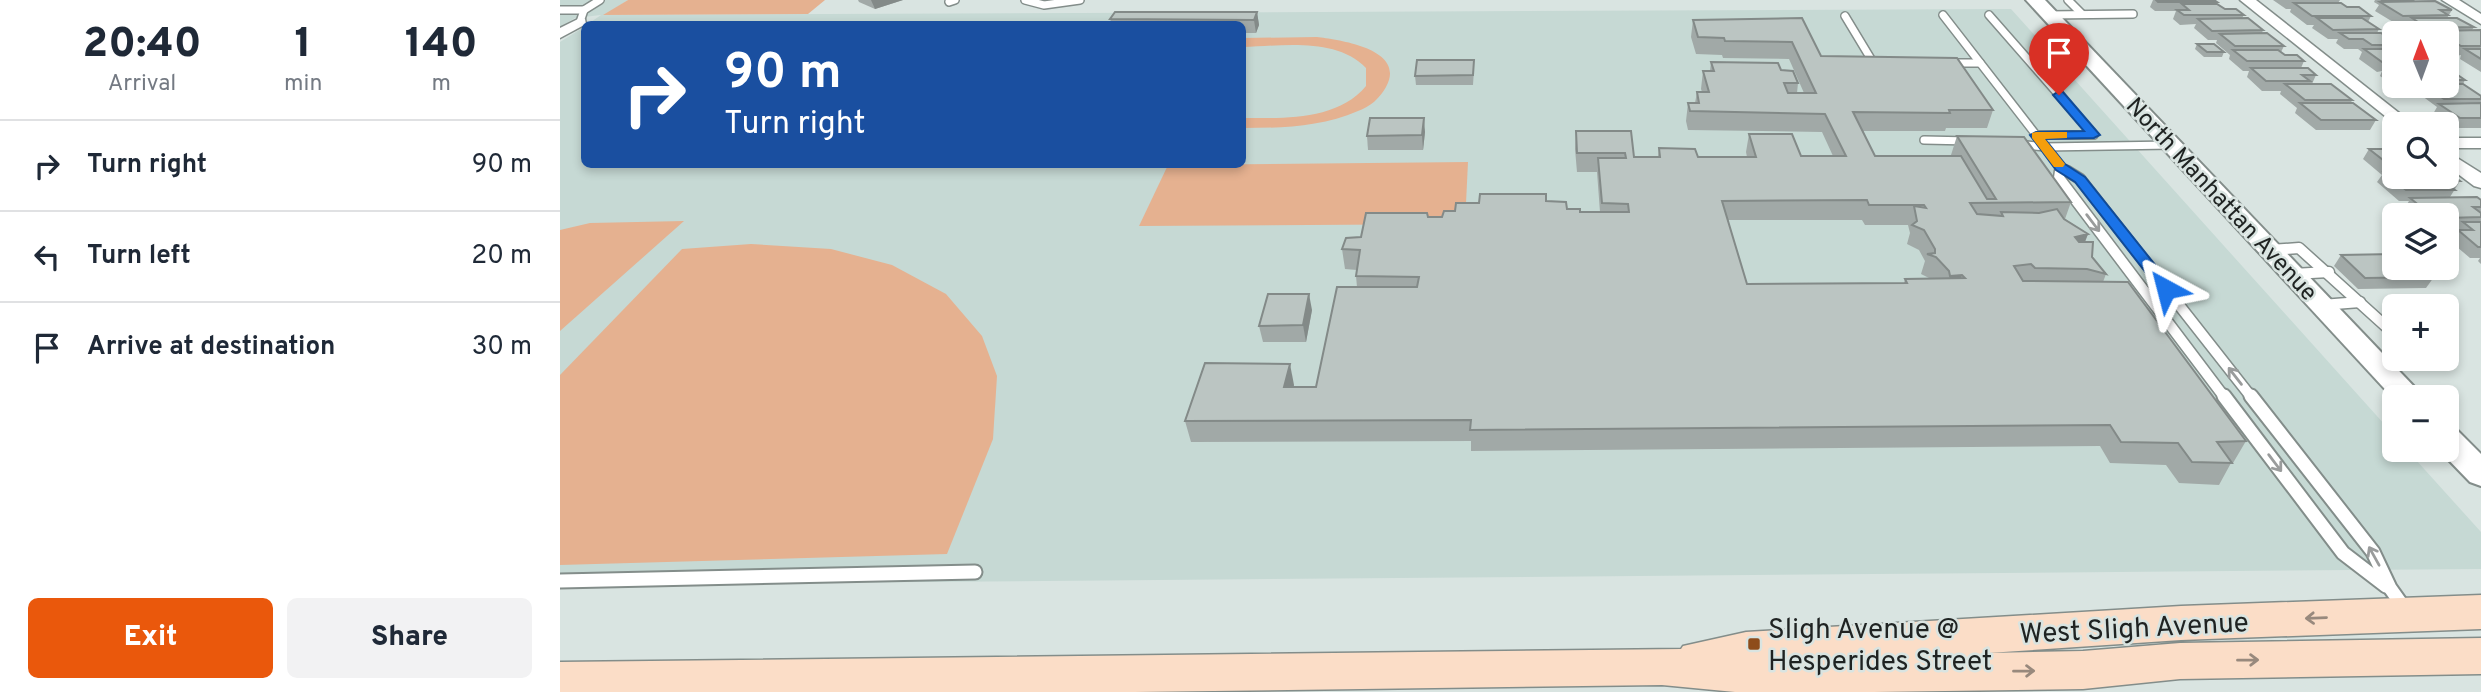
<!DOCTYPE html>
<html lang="en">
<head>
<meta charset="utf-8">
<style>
  body { margin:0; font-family:Overpass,sans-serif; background:#f2f2f3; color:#1f2937; height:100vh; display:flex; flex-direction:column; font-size:26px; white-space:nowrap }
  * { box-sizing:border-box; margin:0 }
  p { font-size:23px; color:#747a83 }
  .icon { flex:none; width:38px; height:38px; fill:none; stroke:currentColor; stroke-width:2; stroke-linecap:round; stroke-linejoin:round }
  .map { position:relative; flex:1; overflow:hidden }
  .panel { display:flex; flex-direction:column; background:#fff; width:560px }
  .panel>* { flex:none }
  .top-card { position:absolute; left:21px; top:21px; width:665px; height:147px; border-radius:10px; box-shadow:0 4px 10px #0003; background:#1a4fa0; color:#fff; overflow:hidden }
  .needle { width:46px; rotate:359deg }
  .buttons { position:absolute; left:1822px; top:21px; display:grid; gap:14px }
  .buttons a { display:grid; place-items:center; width:77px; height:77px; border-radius:10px; background:#fff; box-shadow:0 4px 10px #0003; font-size:35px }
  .pin { position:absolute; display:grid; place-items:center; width:60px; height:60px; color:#fff; margin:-72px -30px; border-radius:50% 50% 50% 0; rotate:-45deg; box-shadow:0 0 7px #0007 }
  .pin .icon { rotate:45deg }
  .me { position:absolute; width:77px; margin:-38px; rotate:322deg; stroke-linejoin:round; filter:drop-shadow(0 0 5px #0008) }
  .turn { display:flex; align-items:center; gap:24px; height:147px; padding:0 28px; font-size:32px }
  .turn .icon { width:91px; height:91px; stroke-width:2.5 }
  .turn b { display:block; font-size:49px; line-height:60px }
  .eta { display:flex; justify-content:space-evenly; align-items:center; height:119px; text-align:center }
  .eta b { font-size:42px; font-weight:800; line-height:49px }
  .action { display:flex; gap:14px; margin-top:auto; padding:14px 28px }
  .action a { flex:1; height:80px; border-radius:10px; background:#ea580c; color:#fff; font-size:28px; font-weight:800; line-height:80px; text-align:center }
  .action a+a { background:#f2f2f3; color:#1f2937 }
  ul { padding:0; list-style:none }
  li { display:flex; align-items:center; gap:21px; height:91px; padding:0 28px; border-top:2px solid #e0e1e3 }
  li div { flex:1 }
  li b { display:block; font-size:26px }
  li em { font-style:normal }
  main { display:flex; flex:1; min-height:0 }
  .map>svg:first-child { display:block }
  .built { fill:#c6d9d4 }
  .green { fill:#e5b190 }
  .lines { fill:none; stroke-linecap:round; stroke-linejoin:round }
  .service-far2-casing { stroke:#838d8a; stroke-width:10 }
  .service-far1-casing { stroke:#838d8a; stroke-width:13 }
  .service-casing { stroke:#838d8a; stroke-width:17 }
  .minor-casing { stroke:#838d8a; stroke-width:3 }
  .tertiary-casing { stroke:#838d8a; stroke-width:4 }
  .secondary-casing { stroke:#838d8a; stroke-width:3 }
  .service-far2 { stroke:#fff; stroke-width:7 }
  .service-far1 { stroke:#fff; stroke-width:10 }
  .service { stroke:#fff; stroke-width:13 }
  .minor { fill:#fff; fill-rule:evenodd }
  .tertiary { fill:#fff; fill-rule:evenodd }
  .secondary { fill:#fbddc7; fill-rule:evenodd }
  .wall { fill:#a1a9a7; fill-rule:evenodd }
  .shaded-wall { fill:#838a88 }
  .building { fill:#bbc5c2; stroke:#838a88; stroke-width:2; fill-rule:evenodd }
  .oneway { stroke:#9a9c9c }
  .oneway2 { stroke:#98897d }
  .route { fill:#1a73e8; stroke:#114b97; stroke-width:2 }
  .slow { fill:#f59e0b }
  .poi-dot { fill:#8e4c1a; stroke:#d9e4e1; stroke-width:2.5 }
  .labels { text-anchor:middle; stroke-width:5; stroke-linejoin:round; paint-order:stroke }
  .street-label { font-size:24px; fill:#1f2322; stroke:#d9e4e1 }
  .near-street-label { font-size:28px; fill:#1f2322; stroke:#d9e4e1 }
  .near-poi-label { font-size:28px; fill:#1f2322; stroke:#d9e4e1; text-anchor:start }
</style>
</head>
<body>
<main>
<section class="panel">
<div class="eta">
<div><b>20:40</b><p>Arrival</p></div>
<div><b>1</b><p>min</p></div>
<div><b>140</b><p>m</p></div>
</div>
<ul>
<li><svg class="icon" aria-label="right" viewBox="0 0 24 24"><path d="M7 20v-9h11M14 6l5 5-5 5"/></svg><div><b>Turn right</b></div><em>90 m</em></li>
<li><svg class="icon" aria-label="left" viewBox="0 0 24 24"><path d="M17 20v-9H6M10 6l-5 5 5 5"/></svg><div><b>Turn left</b></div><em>20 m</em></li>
<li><svg class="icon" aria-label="arrive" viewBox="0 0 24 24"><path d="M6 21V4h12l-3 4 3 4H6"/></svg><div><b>Arrive at destination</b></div><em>30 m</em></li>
</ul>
<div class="action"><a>Exit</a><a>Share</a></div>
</section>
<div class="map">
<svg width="1921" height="692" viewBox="0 0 1921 692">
  <rect width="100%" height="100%" fill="#d9e4e1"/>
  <path class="built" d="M0 0H68L45 15 1451 9 1834 435V450H1847L1921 532V569L0 585V42L24 27V164H682V24H28L41 15 15 18 0 27Z"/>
  <g class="green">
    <path d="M68 0H265L248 14 43 15Z"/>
    <path d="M757 37C780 40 847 49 826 87 820 98 810 107 798 111 761 127 722 128 683 128V118C723 118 777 121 806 86V68C776 37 722 46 683 47V38Z"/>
    <path d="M908 162 905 224 579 226 608 165Z"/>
    <path d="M124 221 0 331V230L30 223Z"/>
    <path d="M191 244 271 249 332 265 386 294 422 336 437 376 433 439 387 554 0 565V375L122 249Z"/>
  </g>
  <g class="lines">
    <defs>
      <g id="service-far2">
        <path d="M465 0 484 5 520 0"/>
        <path d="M1508 0 1522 14"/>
        <path d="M389 2 395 0"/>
        <path d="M0 10H24"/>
        <path d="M1383 15 1501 167 1510 173"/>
        <path d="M1429 15 1534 135H1476"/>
        <path d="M1489 15 1573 14"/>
        <path d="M1285 16 1314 64H1319"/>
        <path d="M20 22 24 10 40 0"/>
        <path d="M1387 63H1420"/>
        <path d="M1364 140 1410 141"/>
        <path d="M1457 144 1485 147 1612 145"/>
        <path d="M1500 173 1501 167"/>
      </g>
      <g id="service-far1">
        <path d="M1500 171 1499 178 1665 398"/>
        <path d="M1507 171 1520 179 1692 398"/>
        <path d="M1710 250 1739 248 1831 331"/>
        <path d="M1733 274 1769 272"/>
        <path d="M1762 305 1800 302"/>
      </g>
      <g id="service">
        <path d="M1664 396 1783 553 1826 586"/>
        <path d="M1691 396 1813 552 1830 588 1845 609"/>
        <path d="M0 581 415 572"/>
      </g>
      <g id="minor">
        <path d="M1680 0H1696L1853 124H1835Z"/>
        <path d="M1882 0H1899L1921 14V24Z"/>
        <path d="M20 18 25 19 26 24 0 38V28Z"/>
        <rect x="1886" y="138" width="35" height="10"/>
        <path d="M1886 151 1921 173V188L1914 186 1886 165Z"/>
      </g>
      <g id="tertiary">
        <path d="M1466 0H1485L1864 397 1834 399Z"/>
        <path d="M1886 427 1897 430 1921 454V486L1910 482 1879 450H1886Z"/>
      </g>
      <path id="secondary" d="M1921 595V629L1621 640 1428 653 1523 651 1620 643 1921 638V674L1620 679 1523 689 1314 692H1175L1102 685 575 692H0V662L1121 649 1123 646 1186 632 1621 606Z"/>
    </defs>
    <use href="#service-far2" class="service-far2-casing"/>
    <use href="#service-far1" class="service-far1-casing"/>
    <use href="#service" class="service-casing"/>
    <use href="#minor" class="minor-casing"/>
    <use href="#tertiary" class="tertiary-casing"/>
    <use href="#secondary" class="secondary-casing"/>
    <use href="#service-far2" class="service-far2"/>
    <use href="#service-far1" class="service-far1"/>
    <use href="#service" class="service"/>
    <use href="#minor" class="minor"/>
    <use href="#tertiary" class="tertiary"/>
    <use href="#secondary" class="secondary"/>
  </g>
  <g class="wall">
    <path d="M298 0H343L315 9 299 2Z"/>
    <path d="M1593 0H1655L1657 2 1656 4 1665 9 1684 15 1682 18 1703 30 1702 33 1724 46 1721 52 1725 55 1744 61 1741 68 1756 75 1752 84 1792 100 1791 103 1816 120 1810 130H1756L1735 113 1737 108 1720 94 1721 91H1702L1687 77 1689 71H1683L1669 59 1670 55 1656 43 1657 40H1648L1634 28 1636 24 1620 25 1613 19 1616 11H1595L1590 7Z"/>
    <path d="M1713 0H1780L1778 3 1811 16 1808 22 1819 29 1817 33 1834 41V86L1820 76 1822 71 1817 72 1799 59 1802 52 1798 49H1784L1776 43 1778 39H1768L1752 28 1754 25H1747L1730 12 1731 9H1726Z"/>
    <path d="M1796 0H1852L1855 2 1892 10 1887 18 1914 27 1912 30H1921V72L1900 59 1901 55 1896 56 1886 50V33H1856L1847 28 1849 25H1838L1815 11 1819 5 1814 2 1815 0Z"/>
    <path d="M697 12 699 25 696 33H682V24H552L550 19Z"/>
    <path d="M1242 18 1261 56 1433 110 1427 128H1386L1385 131H1303L1315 156H1392L1391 155 1397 136 1511 202 1505 219 1528 234 1525 242 1532 257 1546 274 1543 282 1686 441 1673 463H1671L1659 485 1619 483 1606 465 1550 463 1540 446 911 451V441L631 442 625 421 734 385 733 387H756L797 287 796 276 797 270 785 269 782 249 801 237 868 217H882L895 211 986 201 1007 209 1020 212H1040L1037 172H1017L1015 149 1016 131 1074 157H1098L1099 148 1138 157H1187L1186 152 1189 134 1241 156H1273L1262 132 1128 130 1126 121 1128 103H1135L1137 92H1142L1141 89 1143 71H1150L1151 62 1221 70 1238 83 1237 93H1244L1229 59 1163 58 1162 55 1136 54 1131 37 1133 20ZM1168 220H1302L1305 225H1348L1350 233 1347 244 1359 250 1365 261 1361 274 1371 279H1345L1344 283 1187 284Z"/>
    <path d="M1637 44 1664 52 1662 57H1644L1635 49Z"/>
    <path d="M1886 67 1905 80 1903 84 1921 96V128H1893L1873 114 1877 107 1858 93 1860 90H1840L1834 86H1886Z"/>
    <path d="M914 70 913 85H856L855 76Z"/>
    <path d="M865 132 863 150H808L807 136Z"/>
    <path d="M1809 149H1834V177L1900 181 1890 197 1921 200V264L1918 261 1920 258H1910L1890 241 1899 228H1886V215H1851L1844 209 1849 201H1839L1817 182 1822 175 1803 159Z"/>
    <path d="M1781 255 1874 277 1866 288 1798 289 1774 266Z"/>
    <path d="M752 310 746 342H703L699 326Z"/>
  </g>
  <g class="shaded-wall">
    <path d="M311 0H343L315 9Z"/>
    <path d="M697 12 699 25 696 33 694 20Z"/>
    <path d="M864 118 865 132 863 150 862 135Z"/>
    <path d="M1528 234 1520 254 1515 237Z"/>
    <path d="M1402 275 1396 295 1384 297 1390 276Z"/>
    <path d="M749 294 752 310 746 342 743 325Z"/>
    <path d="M730 364 734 385 728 408 724 387Z"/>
  </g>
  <g class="building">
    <path d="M1596 0H1654L1657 2H1598Z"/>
    <path d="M1821 0H1852L1855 2H1825Z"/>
    <path d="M1875 1 1892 10H1880L1888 15 1843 16 1820 2Z"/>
    <path d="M1734 3H1781L1787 7H1799L1811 16H1752Z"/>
    <path d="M1622 4H1657L1665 9H1676L1684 15H1624L1617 10H1629Z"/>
    <path d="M555 12H697L694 20 550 19Z"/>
    <path d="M1242 18 1261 56 1397 58 1433 110H1389L1390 113 1293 112 1315 156H1401L1427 199H1436L1397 136 1464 137 1511 202 1410 203 1417 214 1443 216 1441 212 1479 213 1497 209 1504 219 1528 234 1515 237 1519 242H1533L1532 257 1546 274 1527 269 1475 268 1471 264 1454 266 1463 281 1568 282 1686 441 1657 442 1672 463 1632 462 1618 443 1561 442 1550 425 910 430 911 420 625 421 645 363 730 364 724 387H756L777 287H857L859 277 796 276 800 250 782 249 786 238 801 237 806 213H867L868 217H882L884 211H895L896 203H919L920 194H986V201L1006 202 1007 209H1020V212H1069L1068 204 1042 203 1038 158H1066L1065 153H1017L1016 131H1071L1074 157H1100L1099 148 1135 149 1138 157H1196L1189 134H1232L1241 156H1286L1265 114 1130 111 1128 103H1139L1137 92H1149L1143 71H1154L1151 62 1218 63 1221 70 1233 71 1238 83H1224L1228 93H1256L1232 42 1165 41 1164 38 1138 37 1133 20ZM1307 200 1309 205H1364L1366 208 1354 206 1357 221 1352 225 1364 230 1375 249V253L1367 254 1376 257 1389 271 1390 276 1402 275 1405 278 1345 279 1347 283 1187 284 1162 201Z"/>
    <path d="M1688 18 1703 30 1652 31 1638 19Z"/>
    <path d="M1757 18H1802L1819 29 1773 30Z"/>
    <path d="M1852 18H1897L1914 27 1867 28Z"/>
    <path d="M1921 30V46H1901L1886 37V33H1880L1876 31Z"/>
    <path d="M1707 33 1724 46H1675L1660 34Z"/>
    <path d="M1780 33H1821L1834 41V45H1812L1803 39H1789Z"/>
    <path d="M1637 44H1654L1664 52H1647Z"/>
    <path d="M1804 49H1834V62H1822Z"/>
    <path d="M1905 49H1921V59Z"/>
    <path d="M1673 50H1718L1725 55H1737L1744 61H1687Z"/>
    <path d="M857 60H914L913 75 855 76Z"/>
    <path d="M1825 66H1834V72Z"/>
    <path d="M1886 67 1905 80H1886Z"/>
    <path d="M1691 68H1748L1756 75H1742L1750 81H1706Z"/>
    <path d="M1725 84H1771L1792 100H1745Z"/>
    <path d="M1886 84H1903L1921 96V99H1884L1866 86H1886Z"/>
    <path d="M1740 103H1793L1816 120H1761Z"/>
    <path d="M1921 103V118H1900L1879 104Z"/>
    <path d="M810 118H864L862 135 807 136Z"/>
    <path d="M1809 149H1834V167H1832Z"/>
    <path d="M1824 172H1834V177H1886V172H1888L1900 181H1883L1895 190H1846Z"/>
    <path d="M1917 197 1921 200V207H1913L1921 213V217L1886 218V215H1871L1850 198Z"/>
    <path d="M1903 222H1921V247H1918L1898 230H1913Z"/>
    <path d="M1834 254V268H1864L1874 277 1805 278 1781 255Z"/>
    <path d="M708 294H749L743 325 699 326Z"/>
  </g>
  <defs><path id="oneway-shaft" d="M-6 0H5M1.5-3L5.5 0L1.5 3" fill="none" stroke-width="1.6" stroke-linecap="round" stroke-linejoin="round" transform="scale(1.75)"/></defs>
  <g class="oneway">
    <use href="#oneway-shaft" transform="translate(1533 223) rotate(53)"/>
    <use href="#oneway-shaft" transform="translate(1675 376) rotate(-128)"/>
    <use href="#oneway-shaft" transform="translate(1715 463) rotate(53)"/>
    <use href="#oneway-shaft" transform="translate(1814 556) rotate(-119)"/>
  </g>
  <g class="oneway2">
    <use href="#oneway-shaft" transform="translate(1756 618) rotate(178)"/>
    <use href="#oneway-shaft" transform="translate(1688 660) rotate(-1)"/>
    <use href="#oneway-shaft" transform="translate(1464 671) rotate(-1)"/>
  </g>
  <path class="route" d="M1499 91 1503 92 1540 135 1534 138 1485 139 1505 164 1525 177 1612 286 1614 289 1612 292H1601L1515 182 1496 170 1470 135 1476 132 1524 131 1493 95Z"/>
  <path class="slow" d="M1476 132H1507V138L1485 139 1505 164 1503 167H1494L1472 138V133Z"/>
  <rect class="poi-dot" x="1187" y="637" width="14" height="14" rx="3.5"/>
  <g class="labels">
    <g class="street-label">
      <text transform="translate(1662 199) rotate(47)" y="8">North Manhattan Avenue</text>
    </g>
    <g class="near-street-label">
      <text transform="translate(1574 627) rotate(-3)" y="10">West Sligh Avenue</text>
    </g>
    <g class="near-poi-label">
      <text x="1208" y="638">Sligh Avenue @<tspan x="1208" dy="32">Hesperides Street</tspan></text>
    </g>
  </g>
</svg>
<div class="buttons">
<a><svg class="needle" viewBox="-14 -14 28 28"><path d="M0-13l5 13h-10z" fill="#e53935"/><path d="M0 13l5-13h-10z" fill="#747a83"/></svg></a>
<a><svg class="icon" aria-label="search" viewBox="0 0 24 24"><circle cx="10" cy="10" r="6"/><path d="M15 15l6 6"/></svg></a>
<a><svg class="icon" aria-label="layers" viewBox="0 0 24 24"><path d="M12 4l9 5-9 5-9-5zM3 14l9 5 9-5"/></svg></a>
<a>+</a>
<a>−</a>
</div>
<div class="pin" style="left:1499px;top:95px;background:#d93025"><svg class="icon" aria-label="arrive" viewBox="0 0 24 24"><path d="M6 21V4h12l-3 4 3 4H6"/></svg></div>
<svg class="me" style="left:1606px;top:289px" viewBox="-20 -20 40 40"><path d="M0-17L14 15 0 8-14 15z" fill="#1a73e8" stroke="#fff" stroke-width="4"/></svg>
<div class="top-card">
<div class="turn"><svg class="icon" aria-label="right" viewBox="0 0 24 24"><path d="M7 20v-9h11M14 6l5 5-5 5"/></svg><div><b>90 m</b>Turn right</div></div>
</div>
</div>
</main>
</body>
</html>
